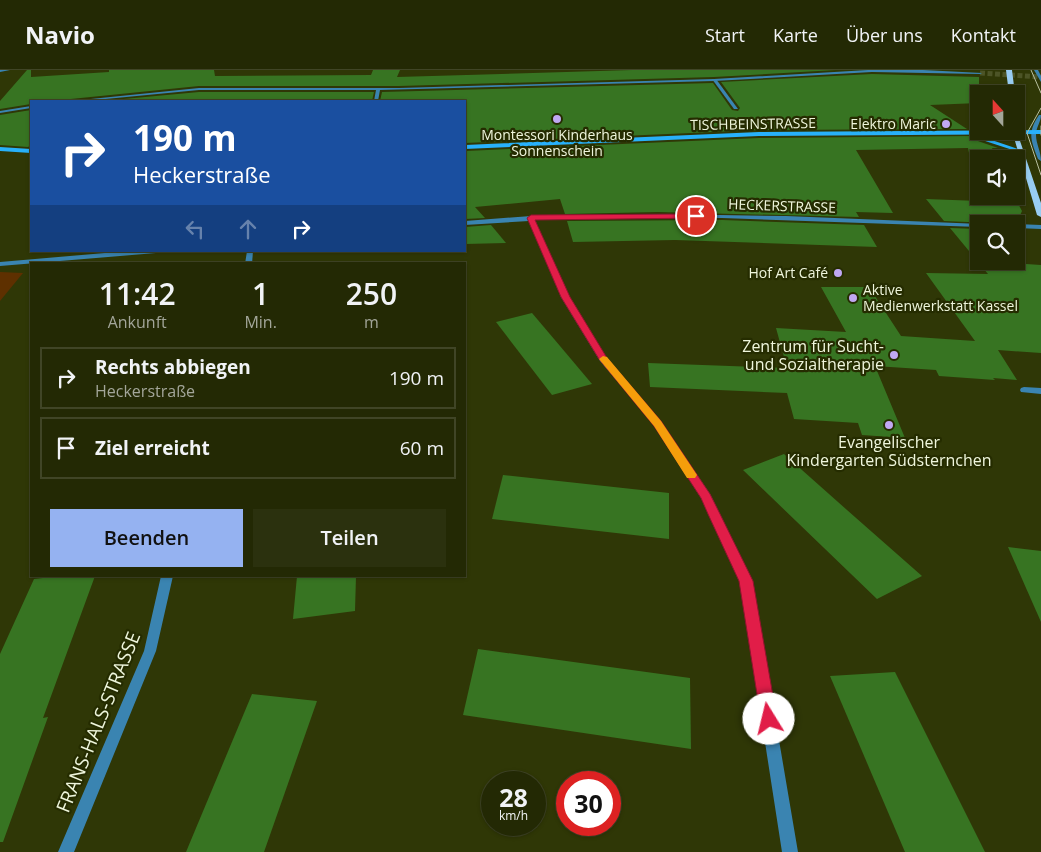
<!DOCTYPE html>
<html lang="de">
<head>
<meta charset="utf-8">
<style>
  body { margin:0; font-family:"Open Sans",sans-serif; background:#2b310e; color:#f1f3f6; height:100vh; display:flex; flex-direction:column; font-size:19px; white-space:nowrap }
  * { box-sizing:border-box; margin:0 }
  p { font-size:16px; color:#a3a69a }
  .icon { flex:none; width:28px; height:28px; fill:none; stroke:currentColor; stroke-width:2; stroke-linecap:round; stroke-linejoin:round }
  .map { position:relative; flex:1; overflow:hidden }
  .panel { position:absolute; left:30px; top:192px; width:436px; height:315px; display:flex; flex-direction:column; background:#232904; border-radius:0px; box-shadow:0 1px 4px #0004,0 0 0 1px #404526 }
  .panel>* { flex:none }
  .guide { position:absolute; left:30px; top:30px; width:436px; height:152px; border-radius:0px; box-shadow:0 1px 4px #0004,0 0 0 1px #404526; background:#1a4fa0; color:#fff; overflow:hidden }
  .needle { width:32px; rotate:339deg }
  .buttons { position:absolute; left:970px; top:15px; display:grid; gap:10px }
  .buttons a { display:grid; place-items:center; width:55px; height:55px; border-radius:0px; background:#232904; box-shadow:0 1px 4px #0004,0 0 0 1px #404526; font-size:25px }
  .speed { position:absolute; left:481px; top:701px; display:flex; gap:10px; font-size:25px; font-weight:700; text-align:center }
  .speed>* { display:grid; place-content:center; width:65px; height:65px; border-radius:50%; background:#232904; box-shadow:0 1px 4px #0004,0 0 0 1px #404526; line-height:1 }
  .speed small { font-size:12px; font-weight:400 }
  .speed .limit { border:8px solid #d22; background:#fff; color:#111 }
  .pin { position:absolute; display:grid; place-items:center; width:42px; height:42px; color:#fff; margin:-21px; border:2px solid #fff; border-radius:50%; box-shadow:0 1px 5px #0007 }
  .me { position:absolute; width:55px; margin:-28px; rotate:351deg; stroke-linejoin:round; filter:drop-shadow(0 0 4px #0008) }
  .turn { display:flex; align-items:center; gap:18px; height:105px; padding:0 20px; font-size:22px }
  .turn .icon { width:65px; height:65px; stroke-width:2.5 }
  .turn b { display:block; font-size:35px; line-height:42px }
  .lanes { display:flex; align-items:center; height:48px; padding:0 20px; background:#0003; justify-content:center; gap:25px; direction:ltr }
  .lanes .off { opacity:.35 }
  .eta { display:flex; justify-content:space-evenly; align-items:center; height:85px; text-align:center }
  .eta b { font-size:30px; font-weight:600; line-height:35px }
  .cta { display:flex; gap:10px; margin-top:auto; padding:10px 20px }
  .cta a { flex:1; height:58px; border-radius:0px; background:#95b2f1; color:#111; font-size:20px; font-weight:600; line-height:58px; text-align:center }
  .cta a+a { background:#2b310e; color:#f1f3f6 }
  ul { padding:0; list-style:none }
  li { display:flex; align-items:center; gap:15px; height:62px; margin:0 10px 8px; padding:0 10px; border:2px solid #404526; border-radius:0px }
  li div { flex:1 }
  li b { display:block; font-size:19px }
  li em { font-style:normal }
  header { display:flex; align-items:center; gap:30px; box-sizing:border-box; height:70px; padding:0 25px; background:#232904; border-bottom:1px solid #404526 }
  header strong { font-size:24px }
  nav { display:flex; gap:28px; margin-inline-start:auto; font-size:18px }
  .map>svg:first-child { display:block }
  .green { fill:#5e3000 }
  .building { fill:#377422 }
  .lines { fill:none; stroke-linecap:round; stroke-linejoin:round }
  .street-tunnel { stroke:#4c5426; stroke-width:5; stroke-dasharray:5 2.5; stroke-linecap:butt }
  .lane { fill:#3a84b1; fill-rule:evenodd }
  .street { fill:#3a84b1; fill-rule:evenodd }
  .secondary { fill:#28b1fa; fill-rule:evenodd }
  .primary { fill:#98cdf2; fill-rule:evenodd }
  .tram { stroke:#b9c0a0; stroke-width:1 }
  .route { fill:#e11d48; stroke:#92132f }
  .slow { fill:#f59e0b }
  .poi-dot { fill:#c0a8f3; stroke:#252c00; stroke-width:2 }
  .labels { text-anchor:middle; stroke-width:4.5; stroke-linejoin:round; paint-order:stroke }
  .far-street-label { font-size:14px; fill:#eff6dc; stroke:#252c00 }
  .far-poi-label { font-size:14px; fill:#eff6dc; stroke:#252c00; text-anchor:end }
  .poi-label { font-size:16px; fill:#eff6dc; stroke:#252c00; text-anchor:end }
  .near-street-label { font-size:19px; fill:#eff6dc; stroke:#252c00 }
</style>
</head>
<body>
<header>
<strong>Navio</strong>
<nav><a>Start</a><a>Karte</a><a>Über uns</a><a>Kontakt</a></nav>
</header>
<div class="map">
<svg width="1041" height="782" viewBox="0 0 1041 782">
  <rect width="100%" height="100%" fill="#2f3706"/>
  <path class="green" d="M0 202 23 203 0 231Z"/>
  <g class="building">
    <path d="M27 0H31V7L109 2V0H214L215 6 371 5 373 0H400L397 7 632 0H836L714 7 399 16H199L71 29 69 31H31V34L0 39V31Z"/>
    <path d="M872 4 979 7V33L930 35 967 59 759 60 465 73V31H380L382 22 713 13 732 40 738 41 740 38 721 12Z"/>
    <path d="M199 22H374L372 31H102Z"/>
    <path d="M31 40V75L28 77 0 75V45Z"/>
    <path d="M974 66 975 70 998 78H992L997 89H979V126H1014L1022 141 1017 152 1014 154 944 151 926 129 979 131 968 78 856 80 893 143 856 142 859 147 658 142 565 144 560 129 475 137 485 148 465 149V81L759 68Z"/>
    <path d="M722 150 864 155 877 177 675 170 573 172 567 151Z"/>
    <path d="M491 155 506 173 465 174V157Z"/>
    <path d="M950 158 979 159V191H1016V184L1026 194 1041 195V283L998 280 1017 310 993 308 995 310 939 306 936 300 875 296 905 368 862 365 858 353 794 349 787 323 650 317 648 293 787 298 776 258 846 262 821 217H869L901 266 975 271 926 203 988 204Z"/>
    <path d="M532 243 560 276 592 314 552 325 496 252Z"/>
    <path d="M784 384 847 440 922 506 877 529 743 400Z"/>
    <path d="M503 405 669 423V469L492 449Z"/>
    <path d="M1008 477 1041 481V552Z"/>
    <path d="M60 506H95L43 648 48 647 3 772H0V584L34 509Z"/>
    <path d="M297 506H356L355 541 293 549Z"/>
    <path d="M478 579 690 608 691 679 463 645Z"/>
    <path d="M895 602 985 782H905L830 606Z"/>
    <path d="M252 624 317 631 264 782H186Z"/>
  </g>
  <g class="lines">
    <path class="street-tunnel" d="M980 3 1041 7"/>
    <g class="lane">
      <path d="M1034 0H1038L1041 6V12Z"/>
      <path d="M712 9H716L738 39H734Z"/>
      <path d="M1039 45H1041C1041 52 1036 57 1036 65 1036 74 1041 81 1041 91L1038 89C1031 70 1027 63 1039 45Z"/>
      <path d="M1024 317 1041 318V324L1021 322 1020 320 1021 318Z"/>
    </g>
    <g class="street">
      <path d="M0 0H10L0 2Z"/>
      <path d="M868 0H923L982 3 980 4 872 2 714 11 380 20 378 31H374L376 20H199L85 31H71L199 18H399L714 9Z"/>
      <path d="M31 36V38L0 43V41Z"/>
      <path d="M658 144 786 146 981 154H979V157L722 148H593L535 150 569 227 606 288 661 352 710 424 752 511 798 782H782L740 511 701 428 655 356 600 291 561 227 529 151 465 155V151L531 146Z"/>
      <path d="M1016 154 1041 155V159L1016 158Z"/>
      <path d="M128 181H159L156 183 0 196V192Z"/>
      <path d="M247 181H253L252 194H245Z"/>
      <path d="M161 506H173L156 581 74 782H58L144 581Z"/>
    </g>
    <g class="secondary">
      <path d="M1041 60V64L759 66 465 79V75L759 62Z"/>
      <path d="M976 66H980L1024 81 1019 82 976 68Z"/>
      <path d="M0 77 31 79V83L0 81Z"/>
    </g>
    <g class="primary">
      <path d="M1006 0H1012L1015 24H1009Z"/>
      <path d="M1016 59 1041 133V147L1037 145 1012 61H1016Z"/>
    </g>
    <g class="tram">
      <path d="M1031 0 1041 23"/>
      <path d="M1041 38 1027 63 1041 105"/>
      <path d="M1041 56V65"/>
    </g>
  </g>
  <path class="route" d="M696 144H698V148L535 150 570 227 607 288 661 351 710 424 720 444 753 511 777 649 774 654 769 657 763 654 761 649 739 511 708 444 701 428 654 356 599 289 561 227 527 148 531 145Z"/>
  <path class="slow" d="M603 286 607 287 661 351 697 405 695 408H687L654 356 599 289Z"/>
  <g class="poi-dot">
    <circle cx="557" cy="49" r="5"/>
    <circle cx="946" cy="54" r="5"/>
    <circle cx="838" cy="203" r="5"/>
    <circle cx="853" cy="228" r="5"/>
    <circle cx="894" cy="285" r="5"/>
    <circle cx="889" cy="355" r="5"/>
  </g>
  <g class="labels">
    <g class="far-street-label">
      <text transform="translate(753 54) rotate(-1)" y="5">TISCHBEINSTRASSE</text>
      <text transform="translate(782 136) rotate(2)" y="5">HECKERSTRASSE</text>
    </g>
    <g class="far-poi-label">
      <text x="936" y="59">Elektro Maric</text>
      <text x="557" y="70" text-anchor="middle">Montessori Kinderhaus<tspan x="557" dy="16">Sonnenschein</tspan></text>
      <text x="828" y="208">Hof Art Café</text>
      <text x="863" y="225" text-anchor="start">Aktive<tspan x="863" dy="16">Medienwerkstatt Kassel</tspan></text>
    </g>
    <g class="poi-label">
      <text x="884" y="282">Zentrum für Sucht-<tspan x="884" dy="18">und Sozialtherapie</tspan></text>
      <text x="889" y="378" text-anchor="middle">Evangelischer<tspan x="889" dy="18">Kindergarten Südsternchen</tspan></text>
    </g>
    <g class="near-street-label">
      <text transform="translate(98 652) rotate(-68)" y="7">FRANS-HALS-STRASSE</text>
    </g>
  </g>
</svg>
<div class="buttons">
<a><svg class="needle" viewBox="-14 -14 28 28"><path d="M0-13l5 13h-10z" fill="#e53935"/><path d="M0 13l5-13h-10z" fill="#a3a69a"/></svg></a>
<a><svg class="icon" aria-label="sound" viewBox="0 0 24 24"><path d="M4 9h4l5-4v14l-5-4H4zM17 9q2 3 0 6"/></svg></a>
<a><svg class="icon" aria-label="search" viewBox="0 0 24 24"><circle cx="10" cy="10" r="6"/><path d="M15 15l6 6"/></svg></a>
</div>
<div class="speed"><div>28<small>km/h</small></div><div class="limit">30</div></div>
<div class="pin" style="left:696px;top:146px;background:#d93025"><svg class="icon" aria-label="arrive" viewBox="0 0 24 24"><path d="M6 21V4h12l-3 4 3 4H6"/></svg></div>
<svg class="me" style="left:769px;top:649px" viewBox="-20 -20 40 40"><circle r="19" fill="#fff"/><path d="M0-13L10 11 0 6-10 11z" fill="#e11d48"/></svg>
<div class="guide">
<div class="turn"><svg class="icon" aria-label="right" viewBox="0 0 24 24"><path d="M7 20v-9h11M14 6l5 5-5 5"/></svg><div><b>190 m</b>Heckerstraße</div></div>
<div class="lanes"><svg class="icon off" aria-label="left" viewBox="0 0 24 24"><path d="M17 20v-9H6M10 6l-5 5 5 5"/></svg><svg class="icon off" aria-label="ahead" viewBox="0 0 24 24"><path d="M12 20V5M6 11l6-6 6 6"/></svg><svg class="icon" aria-label="right" viewBox="0 0 24 24"><path d="M7 20v-9h11M14 6l5 5-5 5"/></svg></div>
</div>
<section class="panel">
<div class="eta">
<div><b>11:42</b><p>Ankunft</p></div>
<div><b>1</b><p>Min.</p></div>
<div><b>250</b><p>m</p></div>
</div>
<ul>
<li><svg class="icon" aria-label="right" viewBox="0 0 24 24"><path d="M7 20v-9h11M14 6l5 5-5 5"/></svg><div><b>Rechts abbiegen</b><p>Heckerstraße</p></div><em>190 m</em></li>
<li><svg class="icon" aria-label="arrive" viewBox="0 0 24 24"><path d="M6 21V4h12l-3 4 3 4H6"/></svg><div><b>Ziel erreicht</b></div><em>60 m</em></li>
</ul>
<div class="cta"><a>Beenden</a><a>Teilen</a></div>
</section>
</div>
</body>
</html>
